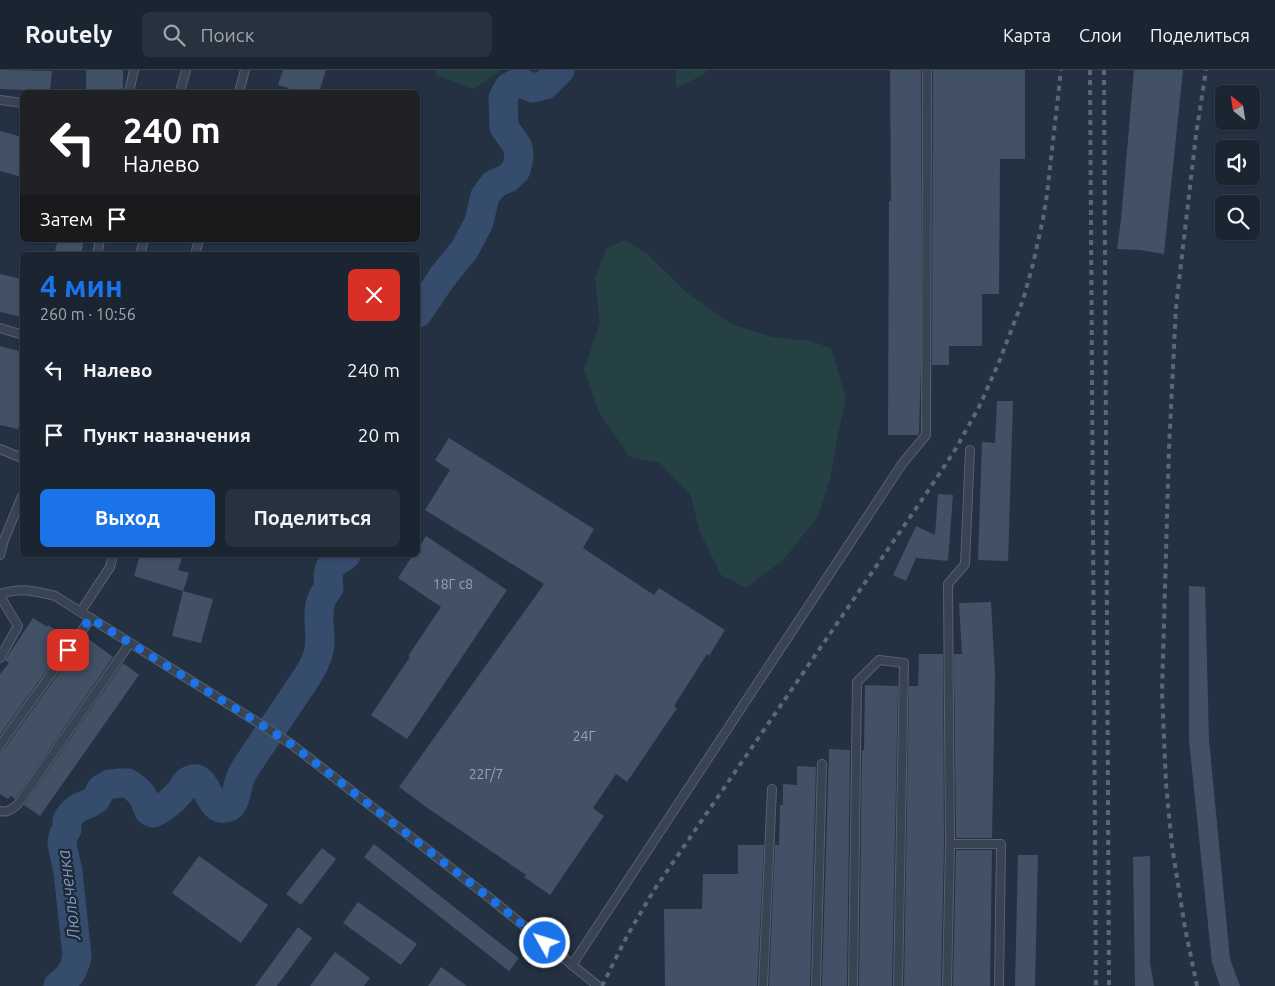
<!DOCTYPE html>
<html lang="ru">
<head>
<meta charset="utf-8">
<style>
  body { margin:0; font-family:Ubuntu,sans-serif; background:#28313e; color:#f1f3f6; height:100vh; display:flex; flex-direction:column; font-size:19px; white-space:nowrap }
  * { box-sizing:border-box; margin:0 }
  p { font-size:16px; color:#a0a5ac }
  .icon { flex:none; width:28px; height:28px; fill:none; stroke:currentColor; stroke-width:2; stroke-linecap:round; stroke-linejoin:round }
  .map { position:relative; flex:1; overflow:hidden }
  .panel { position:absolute; left:20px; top:182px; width:400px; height:305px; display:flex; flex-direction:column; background:#1b2532; border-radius:8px; box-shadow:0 1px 4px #0004,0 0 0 1px #39424d }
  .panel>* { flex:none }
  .banner { position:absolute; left:20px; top:20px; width:400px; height:152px; border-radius:8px; box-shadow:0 1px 4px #0004,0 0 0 1px #39424d; background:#202124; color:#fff; overflow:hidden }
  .needle { width:32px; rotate:330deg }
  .controls { position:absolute; left:1215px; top:15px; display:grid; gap:10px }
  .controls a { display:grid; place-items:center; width:45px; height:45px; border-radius:8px; background:#1b2532; box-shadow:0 1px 4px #0004,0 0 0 1px #39424d; font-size:25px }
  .pin { position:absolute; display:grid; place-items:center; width:42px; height:42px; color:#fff; margin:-21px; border-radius:10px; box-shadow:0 2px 8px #0006 }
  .me { position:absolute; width:55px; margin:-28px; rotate:309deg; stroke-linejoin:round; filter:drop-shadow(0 0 4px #0008) }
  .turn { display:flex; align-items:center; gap:18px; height:105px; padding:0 20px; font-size:22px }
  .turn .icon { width:65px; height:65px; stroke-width:2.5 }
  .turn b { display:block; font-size:35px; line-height:42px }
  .then { display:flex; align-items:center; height:48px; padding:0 20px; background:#0003; gap:10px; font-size:19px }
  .round { display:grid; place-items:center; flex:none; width:52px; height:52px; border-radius:8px; background:#28313e }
  .summary { display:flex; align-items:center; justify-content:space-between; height:85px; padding:0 20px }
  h1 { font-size:30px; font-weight:700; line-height:38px; color:#1a73e8 }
  .button { display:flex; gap:10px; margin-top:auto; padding:10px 20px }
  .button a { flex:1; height:58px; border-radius:8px; background:#1a73e8; color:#fff; font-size:20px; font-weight:700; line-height:58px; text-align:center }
  .button a+a { background:#28313e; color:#f1f3f6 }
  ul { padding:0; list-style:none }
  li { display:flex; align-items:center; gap:15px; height:65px; padding:0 20px }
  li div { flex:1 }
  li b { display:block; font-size:19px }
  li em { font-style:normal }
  header { display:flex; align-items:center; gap:30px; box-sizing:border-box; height:70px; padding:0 25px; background:#1b2532; border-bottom:1px solid #39424d }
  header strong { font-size:24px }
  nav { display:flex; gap:28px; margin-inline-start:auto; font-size:18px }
  .search { width:350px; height:45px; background:#28313e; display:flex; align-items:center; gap:12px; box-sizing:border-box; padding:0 18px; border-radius:8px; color:#a0a5ac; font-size:19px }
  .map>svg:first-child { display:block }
  .green { fill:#264144 }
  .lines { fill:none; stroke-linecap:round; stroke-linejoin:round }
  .river { stroke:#364c6c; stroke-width:29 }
  .building { fill:#425166 }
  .lane-casing { stroke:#566170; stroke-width:10 }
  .lane { stroke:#384353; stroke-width:8 }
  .rail { stroke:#5a677a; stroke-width:4; stroke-dasharray:5 5; stroke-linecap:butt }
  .route { stroke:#1a73e8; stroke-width:9; stroke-dasharray:0 16.2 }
  .labels { text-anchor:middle; stroke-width:4.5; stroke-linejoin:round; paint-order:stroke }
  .number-label { font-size:14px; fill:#98a3b3 }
  .water-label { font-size:18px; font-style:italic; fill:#7b94b6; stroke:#1d2838 }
</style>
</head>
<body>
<header>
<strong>Routely</strong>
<div class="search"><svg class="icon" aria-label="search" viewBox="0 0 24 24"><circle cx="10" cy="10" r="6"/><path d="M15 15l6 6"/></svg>Поиск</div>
<nav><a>Карта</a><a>Слои</a><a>Поделиться</a></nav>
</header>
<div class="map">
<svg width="1275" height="916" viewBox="0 0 1275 916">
  <rect width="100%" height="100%" fill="#243143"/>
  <g class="green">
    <path d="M434 0H501L474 19 438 6Z"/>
    <path d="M676 0H706L705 4 676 18Z"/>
    <path d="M625 170 647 184 686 222 731 254 772 267 810 271 831 278 846 328 837 369 830 409 818 446 785 488 746 518 721 505 700 462 690 424 660 393 630 387 600 344 584 300 600 253 595 209 606 179Z"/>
  </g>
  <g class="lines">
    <g class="river">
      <path d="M418 243 443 206 465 179 479 152 485 126 494 114 508 108 516 100 519 88 518 77 504 57 503 28 509 17 519 12 533 18 545 15 560 0"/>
      <path d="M58 916C70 906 74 901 77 886L68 802 62 774 63 766 67 759V751L69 747 73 742 80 737 90 733 96 729 101 719 110 714 120 713H128L137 720 142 725 149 741 153 743C164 738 172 731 180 722 183 718 185 712 190 710 209 702 207 746 229 737 237 733 237 711 243 702 259 677 277 652 294 626 302 614 312 602 317 587 324 570 316 552 320 535 321 528 325 523 329 518 328 509 326 497 336 492 340 489 342 489 346 485"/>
    </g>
  </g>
  <g class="building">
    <path d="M0 0 52 1 50 21 0 19Z"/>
    <rect x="86" y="0" width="37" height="22"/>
    <path d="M283 0H326L319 22H287L289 18 278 15Z"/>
    <path d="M890 0H921V295L919 364 918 365H888L889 131H891Z"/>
    <path d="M933 0H1025V89H1000L999 224H982V276H949V295H932Z"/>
    <path d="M1134 0H1183L1164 184 1140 180 1117 179 1121 150Z"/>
    <path d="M0 61 22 67V107L0 101Z"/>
    <path d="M58 170H84L81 185H54Z"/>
    <path d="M0 204 22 209V247L0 242Z"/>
    <path d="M0 276 22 282V344L18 359 0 355Z"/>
    <path d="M997 331H1013L1008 491 978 490 982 372 995 373Z"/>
    <path d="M449 368 594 459 583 478 654 525 659 518 725 560 709 586 707 584 674 636 677 638 627 712 616 704 593 738 604 746 550 825 524 807 526 805 429 739 399 717 544 514 425 440 450 400 435 390Z"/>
    <path d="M938 424 953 425 948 491 916 488 906 511 893 505 916 456 935 465Z"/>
    <path d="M426 466 507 520 407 669 371 645 410 587 408 586 441 537 398 508 413 485H418V479Z"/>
    <path d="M140 485H183L178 500 189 503 183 521 134 506Z"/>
    <path d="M1189 516 1205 517 1209 670 1230 889 1240 916H1220L1212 893 1189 670Z"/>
    <path d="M183 521 213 529 201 573 172 566Z"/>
    <path d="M991 532 995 606 992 768H956L954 584H962L959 533Z"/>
    <path d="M33 548 47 557 48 555 69 569 0 665V604L9 593 5 590Z"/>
    <path d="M86 567 113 587 15 729 11 726 8 729 0 724V681L5 678 79 575 80 576Z"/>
    <path d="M919 584H943L944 774 941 916H904L909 616H918Z"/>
    <path d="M123 593 139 605 40 746 24 735Z"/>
    <path d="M865 615 898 616 892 916H859L862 680H864Z"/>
    <path d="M829 679 850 680 847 916H822Z"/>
    <path d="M797 696 816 697 810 916H769L775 775H779L780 735H783V714L797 715Z"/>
    <path d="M374 774 519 888 509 901 364 787Z"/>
    <path d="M738 775H764L757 916H665L664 839H702L703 804H738Z"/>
    <path d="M322 778 336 789 301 835 286 824Z"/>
    <path d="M956 780H992L990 916H953Z"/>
    <path d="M1018 785H1038L1035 916H1015Z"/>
    <path d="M199 786 268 835 241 873 172 823Z"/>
    <path d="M1150 786V893L1154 916H1135L1133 787Z"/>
    <path d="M358 832 417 874 401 895 343 853Z"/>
    <path d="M298 857 312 868 277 916H255Z"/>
    <path d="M335 882 370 908 364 916H310Z"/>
    <path d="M441 897 467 916H428Z"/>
  </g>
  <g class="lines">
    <defs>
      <g id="lane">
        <path d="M129 22 134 0"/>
        <path d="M180 22 186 0"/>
        <path d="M239 22 245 0"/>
        <path d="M0 30 22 33"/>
        <path d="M97 185 100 170"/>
        <path d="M140 185 144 170"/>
        <path d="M195 185 199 170"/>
        <path d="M0 258 20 264"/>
        <path d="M0 379 22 388"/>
        <path d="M0 485 4 470 22 426"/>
        <path d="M0 524C22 517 33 521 55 526L265 657 291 674 491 829 598 916"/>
        <path d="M0 526 18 556 0 588"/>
        <path d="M81 541 110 497 113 485"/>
        <path d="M0 675 91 548"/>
        <path d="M0 741C7 743 12 739 18 734L130 573"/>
        <path d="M950 774H1001L999 916"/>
        <path d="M572 895 902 394 926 365 927 0"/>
        <path d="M763 916 772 719"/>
        <path d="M816 916 822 694"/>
        <path d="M853 916 857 612 879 590 904 593 898 916"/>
        <path d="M947 916 950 774 948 514 965 494 970 380"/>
      </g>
    </defs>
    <use href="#lane" class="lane-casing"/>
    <use href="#lane" class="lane"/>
    <g class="rail">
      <path d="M1090 0 1096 916"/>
      <path d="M1104 0 1109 916"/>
      <path d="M602 916 627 866 654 820 930 418 955 380 979 337 999 292 1023 230 1033 194 1043 149 1047 124 1061 0"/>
      <path d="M1197 916 1185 858 1172 776 1166 714 1162 622 1169 378 1176 237 1196 65 1206 0"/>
    </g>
  </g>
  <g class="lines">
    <path class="route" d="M68 580 90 548 265 657 291 674 491 829 545 873"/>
  </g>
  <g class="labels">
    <g class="number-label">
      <text x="453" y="519">18Г с8</text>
      <text x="584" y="671">24Г</text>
      <text x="486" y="709">22Г/7</text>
    </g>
    <g class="water-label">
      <text transform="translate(69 825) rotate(-97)" y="6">Люльченка</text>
    </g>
  </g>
</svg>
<div class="controls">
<a><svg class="needle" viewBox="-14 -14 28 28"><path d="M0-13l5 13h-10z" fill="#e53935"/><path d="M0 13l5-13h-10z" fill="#a0a5ac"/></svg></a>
<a><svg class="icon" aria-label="sound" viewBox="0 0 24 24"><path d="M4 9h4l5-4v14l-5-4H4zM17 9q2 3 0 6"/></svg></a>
<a><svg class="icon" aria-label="search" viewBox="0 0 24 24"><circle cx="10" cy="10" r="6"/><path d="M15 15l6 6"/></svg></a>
</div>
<div class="pin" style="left:68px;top:580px;background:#d93025"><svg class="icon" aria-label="arrive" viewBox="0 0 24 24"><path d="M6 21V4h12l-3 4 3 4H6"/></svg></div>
<svg class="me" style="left:545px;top:873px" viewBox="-20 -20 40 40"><circle r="17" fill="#1a73e8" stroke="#fff" stroke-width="3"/><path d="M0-11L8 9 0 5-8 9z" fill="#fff"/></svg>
<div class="banner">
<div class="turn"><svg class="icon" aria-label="left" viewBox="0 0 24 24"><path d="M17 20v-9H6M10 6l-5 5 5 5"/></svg><div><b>240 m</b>Налево</div></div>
<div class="then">Затем<svg class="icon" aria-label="arrive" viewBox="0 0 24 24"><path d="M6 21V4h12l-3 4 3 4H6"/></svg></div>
</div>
<section class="panel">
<div class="summary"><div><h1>4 мин</h1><p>260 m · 10:56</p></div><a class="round" style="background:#d93025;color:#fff"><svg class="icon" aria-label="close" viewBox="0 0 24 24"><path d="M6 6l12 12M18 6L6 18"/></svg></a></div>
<ul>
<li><svg class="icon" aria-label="left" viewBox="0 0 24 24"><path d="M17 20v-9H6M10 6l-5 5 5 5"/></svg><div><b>Налево</b></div><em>240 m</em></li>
<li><svg class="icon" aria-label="arrive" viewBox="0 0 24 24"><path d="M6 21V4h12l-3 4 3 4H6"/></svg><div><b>Пункт назначения</b></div><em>20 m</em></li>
</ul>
<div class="button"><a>Выход</a><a>Поделиться</a></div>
</section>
</div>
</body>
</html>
